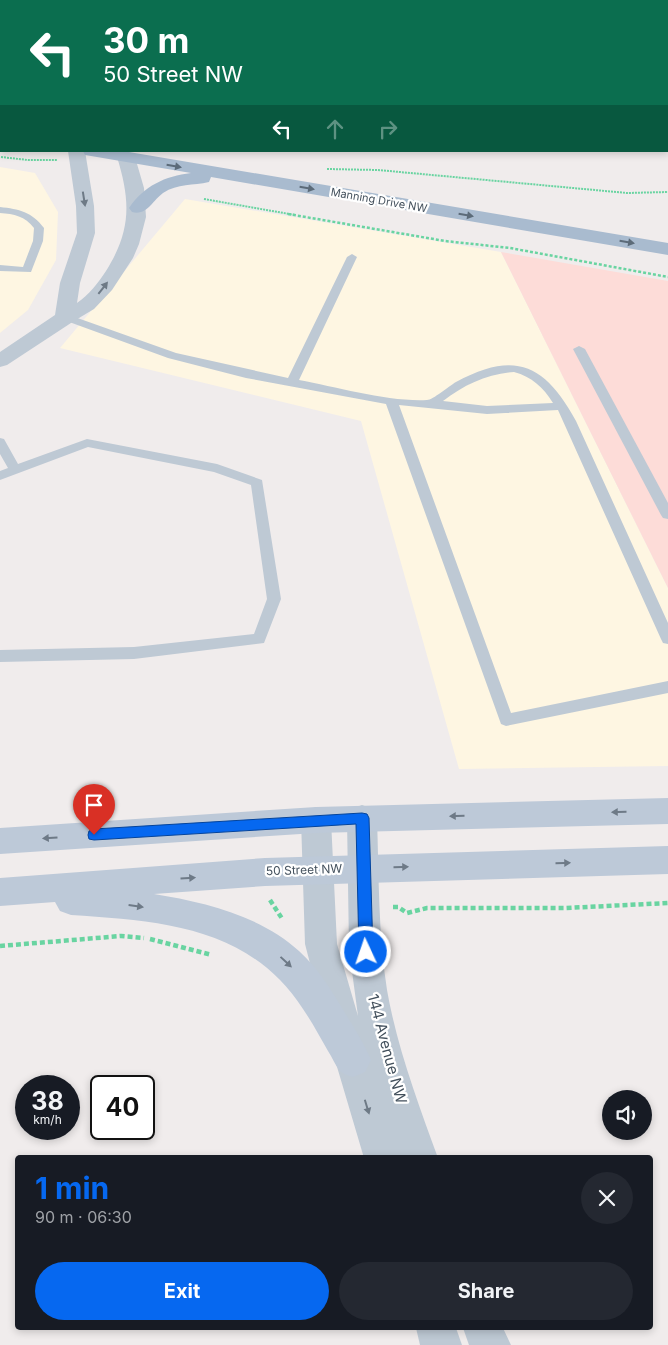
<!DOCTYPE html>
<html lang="en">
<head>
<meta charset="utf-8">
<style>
  body { margin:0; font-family:Inter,sans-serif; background:#242831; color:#f1f3f6; height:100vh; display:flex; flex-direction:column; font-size:19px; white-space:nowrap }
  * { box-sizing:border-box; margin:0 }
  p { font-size:16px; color:#9ea1a6 }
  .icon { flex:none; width:28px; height:28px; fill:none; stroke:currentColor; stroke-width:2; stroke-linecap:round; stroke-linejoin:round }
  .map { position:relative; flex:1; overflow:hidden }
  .side { position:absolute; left:15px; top:1155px; width:638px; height:175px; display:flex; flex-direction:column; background:#171b24; border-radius:5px; box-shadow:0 2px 8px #0003 }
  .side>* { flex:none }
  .banner { position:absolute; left:0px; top:0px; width:669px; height:152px; box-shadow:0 2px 8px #0003; background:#0b6e4f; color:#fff; overflow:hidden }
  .controls { position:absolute; left:602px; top:1090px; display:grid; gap:10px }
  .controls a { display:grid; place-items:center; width:50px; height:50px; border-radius:50%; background:#171b24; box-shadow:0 2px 8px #0003; font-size:25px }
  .speed { position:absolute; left:15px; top:1075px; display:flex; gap:10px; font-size:25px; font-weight:700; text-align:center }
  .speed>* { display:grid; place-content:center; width:65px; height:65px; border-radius:50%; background:#171b24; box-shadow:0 2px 8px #0003; line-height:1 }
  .speed small { font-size:12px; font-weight:400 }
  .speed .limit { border:2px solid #111; border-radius:8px; background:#fff; color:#111 }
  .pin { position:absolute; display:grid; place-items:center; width:42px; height:42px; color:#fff; margin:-51px -21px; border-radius:50% 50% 50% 0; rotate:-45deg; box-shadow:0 0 5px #0007 }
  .pin .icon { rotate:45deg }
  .me { position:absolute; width:55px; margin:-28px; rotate:357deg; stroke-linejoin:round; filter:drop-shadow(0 0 4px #0008) }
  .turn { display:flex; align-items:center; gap:18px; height:105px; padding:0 20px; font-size:22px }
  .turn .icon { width:65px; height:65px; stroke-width:2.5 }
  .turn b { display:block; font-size:35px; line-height:42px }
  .lanes { display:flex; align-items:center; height:48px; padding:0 20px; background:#0003; justify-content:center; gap:25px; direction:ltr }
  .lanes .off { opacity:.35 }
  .round { display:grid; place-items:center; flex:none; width:52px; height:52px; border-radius:26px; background:#242831 }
  .overview { display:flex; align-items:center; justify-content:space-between; height:85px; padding:0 20px }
  h1 { font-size:30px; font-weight:700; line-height:38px; color:#0668f0 }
  .primary-button { display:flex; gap:10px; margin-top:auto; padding:10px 20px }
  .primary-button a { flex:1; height:58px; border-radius:30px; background:#0668f0; color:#fff; font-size:20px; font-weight:700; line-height:58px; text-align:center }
  .primary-button a+a { background:#242831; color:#f1f3f6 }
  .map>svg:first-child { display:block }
  .commercial { fill:#fef6e2 }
  .medical { fill:#fddcd8 }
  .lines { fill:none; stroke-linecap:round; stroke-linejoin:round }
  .path-far2 { stroke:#69d4a1; stroke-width:2; stroke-dasharray:2 1; stroke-linecap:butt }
  .path-far1 { stroke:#69d4a1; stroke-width:2.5; stroke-dasharray:3 2; stroke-linecap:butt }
  .path { stroke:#69d4a1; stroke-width:4.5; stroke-dasharray:5 3; stroke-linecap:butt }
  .service { fill:#bec9d4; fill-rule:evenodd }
  .tertiary { fill:#bec9d4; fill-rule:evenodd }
  .secondary { fill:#bdc9d8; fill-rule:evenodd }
  .primary { fill:#a9bbcf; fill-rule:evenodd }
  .oneway { fill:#5c6b79 }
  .oneway2 { fill:#6e7a86 }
  .oneway3 { fill:#6e7a87 }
  .route { fill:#0668f0; stroke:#04449c }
  .labels { text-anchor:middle; stroke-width:4.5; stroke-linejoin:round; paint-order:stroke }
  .far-street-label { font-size:11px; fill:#43505c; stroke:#fff }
  .street-label { font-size:12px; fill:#43505c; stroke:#fff }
  .near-street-label { font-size:15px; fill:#43505c; stroke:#fff }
</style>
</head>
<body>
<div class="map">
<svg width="668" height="1345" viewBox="0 0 668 1345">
  <rect width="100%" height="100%" fill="#f0ecec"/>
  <g class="commercial">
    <path d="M0 167 35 173 58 212 56 260 28 310 0 333Z"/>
    <path d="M185 199 501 252 668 588V766L459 769 361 421 60 348Z"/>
  </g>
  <path class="medical" d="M501 252 668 281V588Z"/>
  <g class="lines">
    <g class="path-far2">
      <path d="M1 157 28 160H57"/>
      <path d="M327 169 378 170 627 193 668 192"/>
      <path d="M204 199 295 215"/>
    </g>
    <path class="path-far1" d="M288 214 445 241 510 248 668 277"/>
    <g class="path">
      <path d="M270 900 283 920"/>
      <path d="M393 907H398L407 913 427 908H566L668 903"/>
      <path d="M150 939 212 955"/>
      <path d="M0 946 121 936 144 938"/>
    </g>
    <g class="service">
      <path d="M0 207C19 209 32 212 44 228L43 241 31 272 0 271V265L23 267 33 241 34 228C25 216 14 214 0 213Z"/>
      <path d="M352 254 357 257 299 380C337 387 388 402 427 400 433 400 449 386 456 382 515 350 545 364 576 421L668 623V644L663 643 661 639 558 410 487 414 399 405 511 713 668 681V693L506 726 501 724 386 404 246 378 168 358 61 319 59 317 65 314 69 315 176 353 288 378 347 257ZM514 372C532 377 543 387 553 403L487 406 443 401C464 385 487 374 514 372Z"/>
      <path d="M579 346 585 349 668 503V519L663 518 661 515 573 349Z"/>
      <path d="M0 438 4 439 18 464 87 439 217 464 262 480 281 599 264 643 134 659 0 662V650L134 647 254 634 267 599 251 485 214 472 88 447 0 480V471L8 468 0 454Z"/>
    </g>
    <g class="tertiary">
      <path d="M68 151H85L94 206 95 233 80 283 77 303C89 295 98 283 106 271 131 231 131 202 117 157L120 153 126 152 132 153 135 157 144 188 146 217 139 244 133 258 112 290 94 309 74 321 7 365 0 367V352L55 315 60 283 77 233 76 206Z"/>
      <path d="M362 805 373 809 377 818C379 875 378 933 387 990 397 1047 418 1103 438 1158H364L335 1060 305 944 301 820 305 811 316 807 327 811 331 820 337 944 358 1016 349 949 347 818 351 809Z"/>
      <path d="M416 1328H456L462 1345H420Z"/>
      <path d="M463 1328H503L511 1345H469Z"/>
    </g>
    <g class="secondary">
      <path d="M28 0H42L43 1H29Z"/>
      <rect x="65" y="0" width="14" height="1"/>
      <path d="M668 798V824L316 833 0 854V828L316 807Z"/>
      <path d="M668 846V874L265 886 154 894C204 902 261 916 299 951 318 968 332 991 345 1013 354 1028 364 1043 371 1060L365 1072 353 1077C349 1076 343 1074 340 1071 335 1065 332 1057 328 1051 320 1037 312 1022 303 1009 249 926 161 921 71 915L60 911 55 902 0 906V878L265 858Z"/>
    </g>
    <g class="primary">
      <path d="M90 0H105L106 1H91Z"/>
      <rect x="0" y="2" width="1" height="8"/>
      <rect x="0" y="131" width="1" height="10"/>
      <path d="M83 151H123L668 243V255L211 177 209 182C193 186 178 183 163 193 152 201 147 216 132 212L129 208C144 186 165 176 191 173L91 156 85 155Z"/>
    </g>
  </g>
  <defs><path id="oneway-solid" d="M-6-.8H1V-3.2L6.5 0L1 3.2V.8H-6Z" transform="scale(1.25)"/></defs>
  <g class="oneway">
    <use href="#oneway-solid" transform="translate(174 166) rotate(10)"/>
    <use href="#oneway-solid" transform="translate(307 188) rotate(10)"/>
    <use href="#oneway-solid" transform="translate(466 215) rotate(10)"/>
    <use href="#oneway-solid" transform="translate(627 242) rotate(10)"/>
  </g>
  <g class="oneway2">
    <use href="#oneway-solid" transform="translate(84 199) rotate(81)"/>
    <use href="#oneway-solid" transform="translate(103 288) rotate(-52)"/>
    <use href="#oneway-solid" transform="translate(367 1107) rotate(73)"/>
  </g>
  <g class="oneway3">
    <use href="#oneway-solid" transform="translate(619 812) rotate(179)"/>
    <use href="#oneway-solid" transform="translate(457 816) rotate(179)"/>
    <use href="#oneway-solid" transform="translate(50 838) rotate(176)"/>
    <use href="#oneway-solid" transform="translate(563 863) rotate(-1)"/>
    <use href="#oneway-solid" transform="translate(401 867) rotate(-1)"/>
    <use href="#oneway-solid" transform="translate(188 878) rotate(-4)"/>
    <use href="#oneway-solid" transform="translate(136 906) rotate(8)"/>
    <use href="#oneway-solid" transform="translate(286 962) rotate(43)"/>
  </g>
  <path class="route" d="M362 813 367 814 369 818 373 952 371 957 366 959 361 957 359 952 356 824 94 840 89 839 88 835 89 831 94 829Z"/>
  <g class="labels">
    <g class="far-street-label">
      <text transform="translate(379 200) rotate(10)" y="4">Manning Drive NW</text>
    </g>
    <g class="street-label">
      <text transform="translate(304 870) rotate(-2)" y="4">50 Street NW</text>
    </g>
    <g class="near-street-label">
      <text transform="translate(387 1049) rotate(75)" y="5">144 Avenue NW</text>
    </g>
  </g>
</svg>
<div class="controls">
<a><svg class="icon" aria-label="sound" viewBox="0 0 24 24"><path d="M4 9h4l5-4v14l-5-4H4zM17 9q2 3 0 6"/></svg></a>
</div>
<div class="speed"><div>38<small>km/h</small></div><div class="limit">40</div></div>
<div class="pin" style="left:94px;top:835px;background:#d93025"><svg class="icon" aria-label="arrive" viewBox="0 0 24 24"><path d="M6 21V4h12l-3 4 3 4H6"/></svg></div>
<svg class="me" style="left:366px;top:952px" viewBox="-20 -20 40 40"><circle r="17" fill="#0668f0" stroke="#fff" stroke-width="3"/><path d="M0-11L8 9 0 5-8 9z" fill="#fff"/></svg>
<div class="banner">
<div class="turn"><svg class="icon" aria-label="left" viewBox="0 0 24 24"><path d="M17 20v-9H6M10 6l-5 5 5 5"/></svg><div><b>30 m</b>50 Street NW</div></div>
<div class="lanes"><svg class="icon" aria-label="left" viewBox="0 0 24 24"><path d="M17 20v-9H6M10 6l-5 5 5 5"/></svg><svg class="icon off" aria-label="ahead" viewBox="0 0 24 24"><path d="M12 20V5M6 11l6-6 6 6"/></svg><svg class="icon off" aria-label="right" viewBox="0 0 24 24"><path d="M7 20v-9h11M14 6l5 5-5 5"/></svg></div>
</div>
<section class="side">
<div class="overview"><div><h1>1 min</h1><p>90 m · 06:30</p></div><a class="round"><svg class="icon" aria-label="close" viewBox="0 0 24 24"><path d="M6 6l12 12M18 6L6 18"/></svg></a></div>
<div class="primary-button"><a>Exit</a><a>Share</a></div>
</section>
</div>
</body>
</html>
